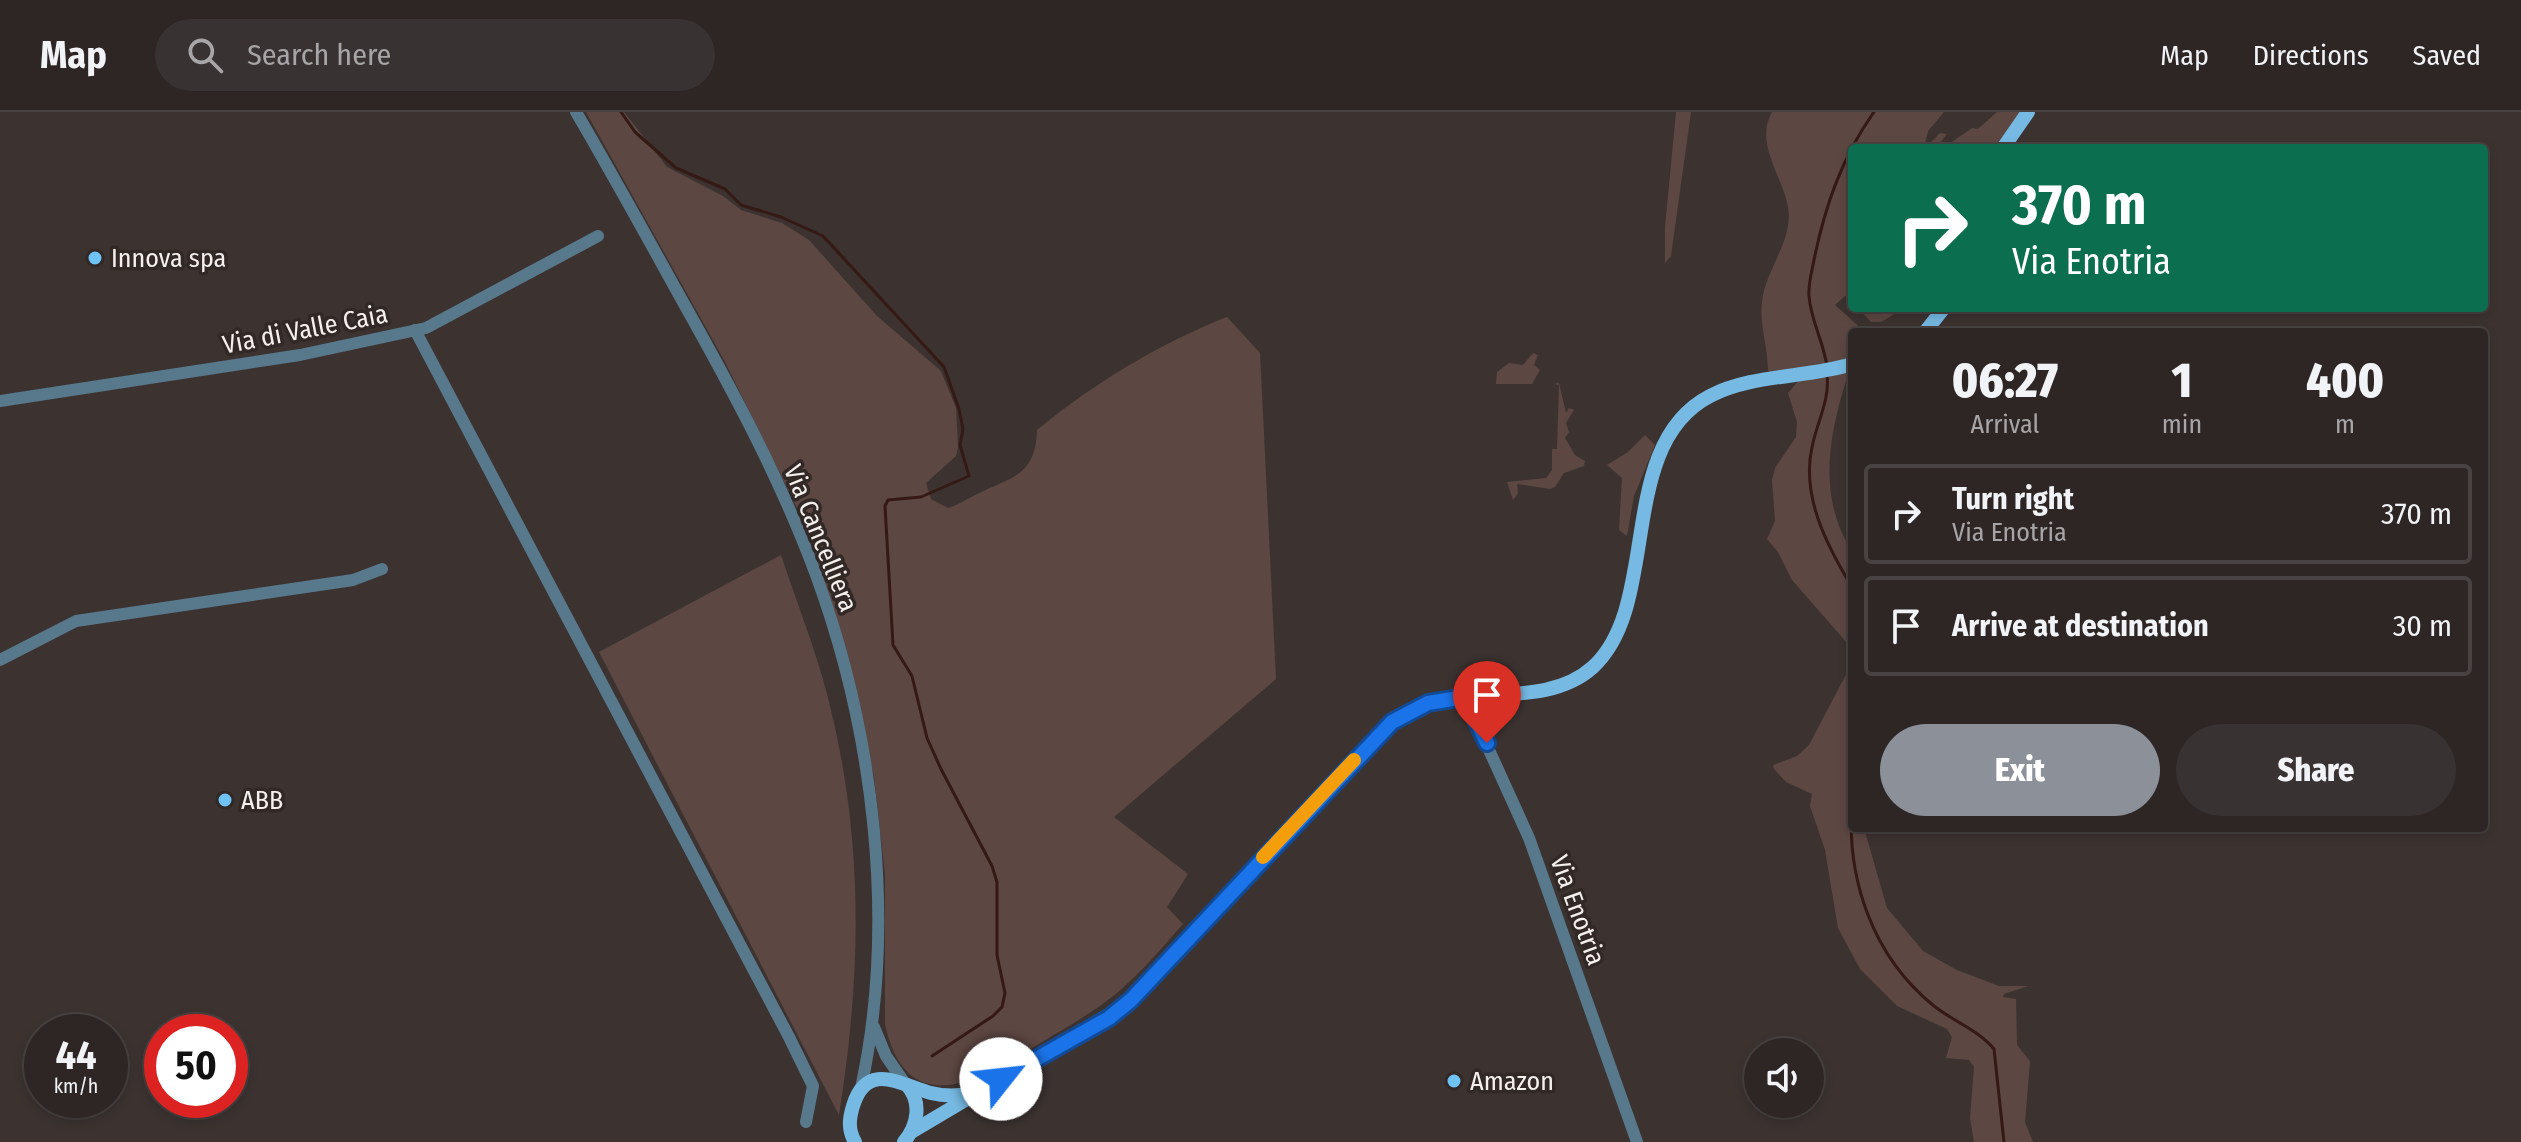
<!DOCTYPE html>
<html lang="en">
<head>
<meta charset="utf-8">
<style>
  body { margin:0; font-family:"Fira Sans Condensed",sans-serif; background:#393232; color:#f1f3f6; height:100vh; display:flex; flex-direction:column; font-size:30px; white-space:nowrap }
  * { box-sizing:border-box; margin:0 }
  p { font-size:26px; color:#a7a5a7 }
  .icon { flex:none; width:44px; height:44px; fill:none; stroke:currentColor; stroke-width:2; stroke-linecap:round; stroke-linejoin:round }
  .map { position:relative; flex:1; overflow:hidden }
  .drawer { position:absolute; left:1848px; top:216px; width:640px; height:504px; display:flex; flex-direction:column; background:#2d2625; border-radius:8px; box-shadow:0 4px 12px #0003,0 0 0 2px #484342 }
  .drawer>* { flex:none }
  .guide { position:absolute; left:1848px; top:32px; width:640px; height:168px; border-radius:8px; box-shadow:0 4px 12px #0003,0 0 0 2px #484342; background:#0b6e4f; color:#fff; overflow:hidden }
  .controls { position:absolute; left:1744px; top:926px; display:grid; gap:16px }
  .controls a { display:grid; place-items:center; width:80px; height:80px; border-radius:50%; background:#2d2625; box-shadow:0 4px 12px #0003,0 0 0 2px #484342; font-size:40px }
  .speed { position:absolute; left:24px; top:902px; display:flex; gap:16px; font-size:40px; font-weight:700; text-align:center }
  .speed>* { display:grid; place-content:center; width:104px; height:104px; border-radius:50%; background:#2d2625; box-shadow:0 4px 12px #0003,0 0 0 2px #484342; line-height:1 }
  .speed small { font-size:20px; font-weight:400 }
  .speed .limit { border:12px solid #d22; background:#fff; color:#111 }
  .pin { position:absolute; display:grid; place-items:center; width:68px; height:68px; color:#fff; margin:-82px -34px; border-radius:50% 50% 50% 0; rotate:-45deg; box-shadow:0 0 8px #0007 }
  .pin .icon { rotate:45deg }
  .me { position:absolute; width:88px; margin:-44px; rotate:61deg; stroke-linejoin:round; filter:drop-shadow(0 0 6px #0008) }
  .turn { display:flex; align-items:center; gap:28px; height:168px; padding:0 32px; font-size:36px }
  .turn .icon { width:104px; height:104px; stroke-width:2.5 }
  .turn b { display:block; font-size:56px; line-height:68px }
  .eta { display:flex; justify-content:space-evenly; align-items:center; height:136px; text-align:center }
  .eta b { font-size:48px; font-weight:800; line-height:56px }
  .primary-button { display:flex; gap:16px; margin-top:auto; padding:16px 32px }
  .primary-button a { flex:1; height:92px; border-radius:48px; background:#8c9099; color:#fff; font-size:32px; font-weight:800; line-height:92px; text-align:center }
  .primary-button a+a { background:#393232; color:#f1f3f6 }
  ul { padding:0; list-style:none }
  li { display:flex; align-items:center; gap:24px; height:100px; margin:0 16px 12px; padding:0 16px; border:4px solid #484342; border-radius:8px }
  li div { flex:1 }
  li b { display:block; font-size:30px }
  li em { font-style:normal }
  header { display:flex; align-items:center; gap:48px; box-sizing:border-box; height:112px; padding:0 40px; background:#2d2625; border-bottom:2px solid #484342 }
  header strong { font-size:38px }
  nav { display:flex; gap:44px; margin-inline-start:auto; font-size:28px }
  .search { width:560px; height:72px; background:#393232; display:flex; align-items:center; gap:20px; box-sizing:border-box; padding:0 28px; border-radius:44px; color:#a7a5a7; font-size:30px }
  .map>svg:first-child { display:block }
  .green { fill:#5d4742 }
  .lines { fill:none; stroke-linecap:round; stroke-linejoin:round }
  .stream { stroke:#351914; stroke-width:3 }
  .minor { stroke:#58788c; stroke-width:12 }
  .major { stroke:#76b9e2; stroke-width:14 }
  .route-casing { stroke:#114b97; stroke-width:20 }
  .route { stroke:#1a73e8; stroke-width:14 }
  .slow { stroke:#f59e0b; stroke-width:14 }
  .poi-dot { fill:#6fc2f4; stroke:#322927; stroke-width:3 }
  .labels { text-anchor:middle; stroke-width:7; stroke-linejoin:round; paint-order:stroke }
  .poi-label { font-size:26px; fill:#f5efee; stroke:#322927; text-anchor:start }
  .street-label { font-size:26px; fill:#f5efee; stroke:#322927 }
</style>
</head>
<body>
<header>
<strong>Map</strong>
<div class="search"><svg class="icon" aria-label="search" viewBox="0 0 24 24"><circle cx="10" cy="10" r="6"/><path d="M15 15l6 6"/></svg>Search here</div>
<nav><a>Map</a><a>Directions</a><a>Saved</a></nav>
</header>
<div class="map">
<svg width="2521" height="1030" viewBox="0 0 2521 1030">
  <rect width="100%" height="100%" fill="#3c3331"/>
  <g class="green">
    <path d="M586 0H624L667 55 723 84 741 98 782 111 809 128 877 204 941 259 956 296 958 335 956 344 926 371 931 387 948 396C959 393 966 387 977 382 1011 365 1036 364 1037 318 1093 272 1160 231 1227 205L1260 241 1276 567 1114 705 1188 762 1167 795 1183 812C1165 832 1148 853 1128 871 1103 895 1072 912 1042 930 985 966 907 1014 885 912V763L874 665 831 489 802 406 724 248Z"/>
    <path d="M1676 0H1691L1671 144 1665 151V115Z"/>
    <path d="M1772 0H1944L1928 19 1925 32H1929L1940 21 1947 22 1936 36H1852V178L1835 193 1865 220H1852V247L1772 263 1768 258C1768 235 1759 212 1762 190 1765 158 1794 128 1788 95 1783 65 1754 31 1772 0Z"/>
    <path d="M1997 0H2020L1994 36H1943L1972 16 1978 17Z"/>
    <path d="M1858 196H1905L1881 210H1871Z"/>
    <path d="M1533 241 1538 243 1534 253 1540 258 1532 272H1496L1497 260 1509 251 1523 253Z"/>
    <path d="M1852 259V268L1846 269C1828 326 1818 387 1852 439V716H1864L1887 796 1923 839 1957 858 1999 874H2028L2004 882 2003 885 2016 887 2017 933 2030 949 2025 1010 2033 1030H1974L1970 1006 1974 955 1969 948 1946 946 1952 925 1947 917 1897 894 1860 857 1838 816 1825 738 1810 694 1812 682 1786 670 1774 657 1773 653 1797 644 1809 633 1851 553 1848 532 1792 468 1778 440 1767 427 1775 409 1772 368 1775 356 1796 325 1797 310 1788 281 1799 268Z"/>
    <path d="M1559 271 1566 301 1569 296 1574 298 1566 311 1569 320 1565 326 1575 343 1585 349 1584 354 1564 361 1555 375 1550 377 1517 372 1518 381 1513 388 1507 370 1546 366 1552 358V337H1557L1559 273 1553 272Z"/>
    <path d="M1645 323 1655 333 1634 384 1627 424 1619 418 1622 366 1607 353 1628 340Z"/>
    <path d="M781 443C796 489 815 535 827 582 864 725 862 858 839 1003L599 540Z"/>
  </g>
  <g class="lines">
    <g class="stream">
      <path d="M621 0 635 20 676 56 725 77 741 93 781 105 823 124 944 255 959 297 963 317 960 333 969 364 921 385 888 388 885 394 893 533 912 564 927 626 941 657 992 754 997 770V843L1005 881 1002 895 993 904 932 944"/>
      <path d="M1827 255C1824 230 1811 210 1809 184 1808 172 1812 159 1814 148 1825 94 1842 45 1874 0"/>
      <path d="M1827 263C1830 288 1817 310 1812 335 1801 384 1827 434 1852 475"/>
      <path d="M1852 689C1846 766 1872 844 1934 894 1953 909 1978 918 1994 937L2004 1030"/>
    </g>
    <g class="minor">
      <path d="M576 0C613 63 648 127 683 190 733 279 781 368 816 463 874 621 897 811 861 976"/>
      <path d="M415 218 789 925 813 974 806 1010"/>
      <path d="M0 289 300 243 426 216 598 124"/>
      <path d="M0 548 76 509 353 468 382 457"/>
      <path d="M1465 585 1529 726 1637 1030"/>
      <path d="M874 915 886 944 904 970"/>
    </g>
    <g class="major">
      <path d="M2003 36 2028 0"/>
      <path d="M1925 220 1944 196"/>
      <path d="M913 1019 1127 892 1370 631C1388 612 1410 596 1435 589 1486 577 1551 593 1593 555 1662 492 1615 333 1710 284 1752 262 1807 266 1852 252"/>
      <path d="M855 1030C848 1018 849 1007 853 994 867 948 901 973 931 981 943 984 956 984 969 982"/>
      <path d="M904 1030C918 1013 922 990 907 973"/>
    </g>
  </g>
  <g class="lines">
    <defs>
      <path id="route" d="M1001 967 1109 906 1131 888 1392 610 1428 591 1465 585 1487 631"/>
    </defs>
    <use href="#route" class="route-casing"/>
    <use href="#route" class="route"/>
    <path class="slow" d="M1263 745 1354 648"/>
  </g>
  <g class="poi-dot">
    <circle cx="95" cy="146" r="8"/>
    <circle cx="225" cy="688" r="8"/>
    <circle cx="1454" cy="969" r="8"/>
  </g>
  <g class="labels">
    <g class="poi-label">
      <text x="111" y="155">Innova spa</text>
      <text x="241" y="697">ABB</text>
      <text x="1470" y="978">Amazon</text>
    </g>
    <g class="street-label">
      <text transform="translate(305 217) rotate(-11)" y="9">Via di Valle Caia</text>
      <text transform="translate(821 426) rotate(68)" y="9">Via Cancelliera</text>
      <text transform="translate(1578 798) rotate(70)" y="9">Via Enotria</text>
    </g>
  </g>
</svg>
<div class="controls">
<a><svg class="icon" aria-label="sound" viewBox="0 0 24 24"><path d="M4 9h4l5-4v14l-5-4H4zM17 9q2 3 0 6"/></svg></a>
</div>
<div class="speed"><div>44<small>km/h</small></div><div class="limit">50</div></div>
<div class="pin" style="left:1487px;top:631px;background:#d93025"><svg class="icon" aria-label="arrive" viewBox="0 0 24 24"><path d="M6 21V4h12l-3 4 3 4H6"/></svg></div>
<svg class="me" style="left:1001px;top:967px" viewBox="-20 -20 40 40"><circle r="19" fill="#fff"/><path d="M0-13L10 11 0 6-10 11z" fill="#1a73e8"/></svg>
<div class="guide">
<div class="turn"><svg class="icon" aria-label="right" viewBox="0 0 24 24"><path d="M7 20v-9h11M14 6l5 5-5 5"/></svg><div><b>370 m</b>Via Enotria</div></div>
</div>
<section class="drawer">
<div class="eta">
<div><b>06:27</b><p>Arrival</p></div>
<div><b>1</b><p>min</p></div>
<div><b>400</b><p>m</p></div>
</div>
<ul>
<li><svg class="icon" aria-label="right" viewBox="0 0 24 24"><path d="M7 20v-9h11M14 6l5 5-5 5"/></svg><div><b>Turn right</b><p>Via Enotria</p></div><em>370 m</em></li>
<li><svg class="icon" aria-label="arrive" viewBox="0 0 24 24"><path d="M6 21V4h12l-3 4 3 4H6"/></svg><div><b>Arrive at destination</b></div><em>30 m</em></li>
</ul>
<div class="primary-button"><a>Exit</a><a>Share</a></div>
</section>
</div>
</body>
</html>
